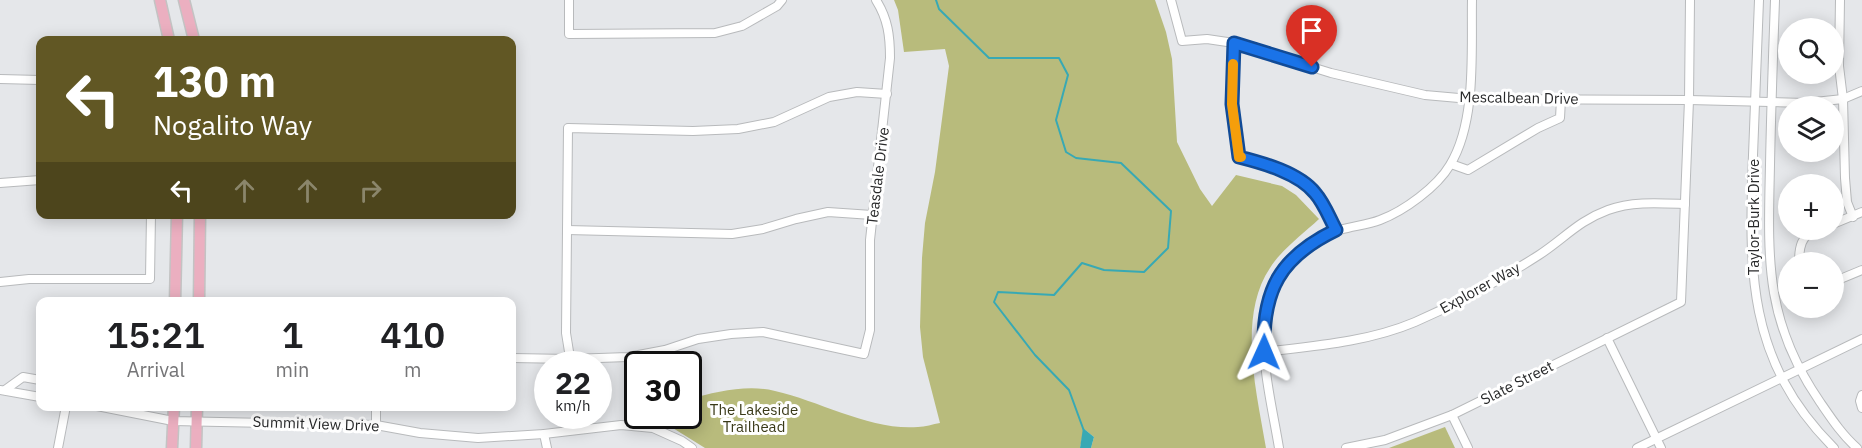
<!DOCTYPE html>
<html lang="en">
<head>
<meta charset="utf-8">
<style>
  body { margin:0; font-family:"IBM Plex Sans",sans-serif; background:#f2f2f2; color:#202124; height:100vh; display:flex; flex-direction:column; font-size:22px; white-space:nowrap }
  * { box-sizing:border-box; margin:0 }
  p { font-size:20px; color:#757577 }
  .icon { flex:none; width:33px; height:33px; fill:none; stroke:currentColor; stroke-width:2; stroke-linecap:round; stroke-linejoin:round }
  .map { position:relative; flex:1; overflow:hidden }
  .side { position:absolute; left:36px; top:297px; width:480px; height:114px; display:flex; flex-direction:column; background:#fff; border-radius:12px; box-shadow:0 3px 15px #0003 }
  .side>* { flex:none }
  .banner { position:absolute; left:36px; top:36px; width:480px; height:183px; border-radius:12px; box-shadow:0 3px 15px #0003; background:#615724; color:#fff; overflow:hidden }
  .fabs { position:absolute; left:1778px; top:18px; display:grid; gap:12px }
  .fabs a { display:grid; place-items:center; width:66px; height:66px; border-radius:50%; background:#fff; box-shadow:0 3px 15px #0003; font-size:30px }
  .speed { position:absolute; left:534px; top:351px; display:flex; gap:12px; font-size:30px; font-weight:700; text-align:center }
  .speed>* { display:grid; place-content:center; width:78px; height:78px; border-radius:50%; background:#fff; box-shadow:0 3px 15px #0003; line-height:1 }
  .speed small { font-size:15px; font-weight:400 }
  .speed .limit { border:3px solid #111; border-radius:9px; background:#fff; color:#111 }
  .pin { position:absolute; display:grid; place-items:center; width:51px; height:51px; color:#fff; margin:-62px -26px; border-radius:50% 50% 50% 0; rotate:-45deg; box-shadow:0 0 6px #0007 }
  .pin .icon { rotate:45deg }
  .me { position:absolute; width:66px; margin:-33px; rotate:1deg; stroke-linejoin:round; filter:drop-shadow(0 0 4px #0008) }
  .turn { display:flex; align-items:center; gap:21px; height:126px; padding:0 18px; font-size:27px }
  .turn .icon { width:78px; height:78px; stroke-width:2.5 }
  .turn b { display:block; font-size:42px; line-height:51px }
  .lanes { display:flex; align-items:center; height:57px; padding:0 18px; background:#0003; justify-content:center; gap:30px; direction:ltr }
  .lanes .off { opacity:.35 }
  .eta { display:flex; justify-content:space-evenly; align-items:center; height:102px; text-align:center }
  .eta b { font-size:36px; font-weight:600; line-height:42px }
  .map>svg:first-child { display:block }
  .green { fill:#b8bb7c }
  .water { fill:#38a9b4 }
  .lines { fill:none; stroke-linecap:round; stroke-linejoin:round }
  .stream { stroke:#38a9b4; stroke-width:2 }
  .minor-casing { stroke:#b8babc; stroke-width:10 }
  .major-casing { stroke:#c3c3c3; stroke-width:13 }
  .minor { stroke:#fff; stroke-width:8 }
  .major { stroke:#ebafc0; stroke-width:10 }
  .route-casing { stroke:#114b97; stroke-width:15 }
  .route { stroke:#1a73e8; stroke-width:10 }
  .slow { stroke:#f59e0b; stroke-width:10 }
  .labels { text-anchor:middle; stroke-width:6; stroke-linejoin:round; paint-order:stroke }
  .street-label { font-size:15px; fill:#28292a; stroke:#fff }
  .park-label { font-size:15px; fill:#3a3a19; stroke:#fff }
</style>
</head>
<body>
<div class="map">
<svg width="1862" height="448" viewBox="0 0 1862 448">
  <rect width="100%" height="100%" fill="#e5e7ea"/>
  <g class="green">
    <path d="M894 0H1155L1166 32 1172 59 1177 142 1200 189 1212 206 1236 175 1282 186 1296 195 1319 219C1303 234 1282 249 1270 268 1237 317 1257 394 1266 448H1091L1094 437 1084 429 1080 448H705L668 425 643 416H688L689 399C716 392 747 384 775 391 820 401 871 431 918 427 925 427 933 424 940 423L923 357 920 327 922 258 925 223 935 172 949 66 945 49 904 52 898 10Z"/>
    <path d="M1445 427 1455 448H1389Z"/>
  </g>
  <path class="water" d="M1083 428 1094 437 1091 448H1080Z"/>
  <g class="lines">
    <path class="stream" d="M936 0 939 9 989 58H1059L1068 75 1056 120 1066 152 1076 158 1121 163 1171 211 1168 248 1144 272 1104 270 1082 263 1054 295 998 292 994 302 1035 355 1069 390 1084 431"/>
    <defs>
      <g id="minor">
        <path d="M569 0V34L715 33 742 26 777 6 782 0"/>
        <path d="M1171 0 1182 41 1207 39 1234 43 1331 73 1425 95 1470 99 1689 100 1805 103 1843 99 1862 91"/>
        <path d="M1759 0C1757 52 1755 103 1753 155 1749 270 1746 360 1834 448"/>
        <path d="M1775 0C1773 55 1771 110 1770 165 1768 258 1764 321 1820 402 1831 418 1842 435 1857 448"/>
        <path d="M1840 0 1839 66 1843 99 1845 178 1847 202 1853 217"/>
        <path d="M1234 43 1232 104 1239 157C1264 163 1298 173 1315 193 1324 203 1330 219 1336 230"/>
        <path d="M0 79 40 80"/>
        <path d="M1451 164 1468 170 1538 128 1560 118 1561 99"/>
        <path d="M0 183 40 180"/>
        <path d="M1833 224 1862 212"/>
        <path d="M567 230 732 234 763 229 796 219 828 212 872 215"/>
        <path d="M1799 262C1799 248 1801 235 1816 230"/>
        <path d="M0 282 29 279H150L151 214"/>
        <path d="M1833 282 1862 270"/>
        <path d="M1607 338 1661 448"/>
        <path d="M1264 352C1314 346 1368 342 1415 322 1459 303 1500 280 1539 255 1565 238 1578 221 1608 210 1632 201 1659 203 1685 204"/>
        <path d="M512 358 570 359 628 357 665 350 698 339 731 334 763 332 864 354 870 330V240L890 58C890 36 888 19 876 0"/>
        <path d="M571 364 566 333 568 128 693 131 738 129 774 122 829 97 857 92 887 94"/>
        <path d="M0 390 40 397"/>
        <path d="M5 390 23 377 40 380"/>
        <path d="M1862 395 1860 401 1862 408"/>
        <path d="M97 406 173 421 376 425 420 433 478 438 544 434 621 425 653 428 682 441 692 448"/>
        <path d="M1452 415 1468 448"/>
        <path d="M582 416 585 428"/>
        <path d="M376 425V406"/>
        <path d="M544 434 547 448"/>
        <path d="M58 448 66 406"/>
        <path d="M1279 448C1268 380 1240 293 1308 247 1318 240 1328 233 1340 230 1353 226 1367 225 1380 220 1404 211 1437 187 1450 165 1477 121 1471 50 1472 0"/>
        <path d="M1346 448 1385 440 1452 415 1681 302 1689 100 1690 0"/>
        <path d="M1637 448 1862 339"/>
      </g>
      <g id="major">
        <path d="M160 0 169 40"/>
        <path d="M184 0 194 40"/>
        <path d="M175 302 177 214"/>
        <path d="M199 302 200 214"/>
        <path d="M172 448 174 406"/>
        <path d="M196 448 197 406"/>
      </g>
    </defs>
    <use href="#minor" class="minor-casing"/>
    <use href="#major" class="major-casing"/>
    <use href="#minor" class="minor"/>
    <use href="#major" class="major"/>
  </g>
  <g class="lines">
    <defs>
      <path id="route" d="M1264 352C1262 290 1280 257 1336 230 1330 219 1324 203 1315 193 1299 173 1263 163 1239 157L1232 104 1234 43 1312 67"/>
    </defs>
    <use href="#route" class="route-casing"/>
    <use href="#route" class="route"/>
    <path class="slow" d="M1233 64 1232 104 1239 157H1241"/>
  </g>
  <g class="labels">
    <g class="street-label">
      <text transform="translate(1519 98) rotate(1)" y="5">Mescalbean Drive</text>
      <text transform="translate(878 176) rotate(-83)" y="5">Teasdale Drive</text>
      <text transform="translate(1754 217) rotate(-90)" y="5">Taylor-Burk Drive</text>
      <text transform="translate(1480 288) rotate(-29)" y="5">Explorer Way</text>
      <text transform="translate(1517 383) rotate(-27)" y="5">Slate Street</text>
      <text transform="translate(316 424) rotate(2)" y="5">Summit View Drive</text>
    </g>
    <g class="park-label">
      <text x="754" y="415">The Lakeside<tspan x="754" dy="17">Trailhead</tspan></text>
    </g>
  </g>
</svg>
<div class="fabs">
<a><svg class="icon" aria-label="search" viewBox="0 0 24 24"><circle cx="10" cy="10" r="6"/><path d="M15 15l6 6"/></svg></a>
<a><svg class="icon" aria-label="layers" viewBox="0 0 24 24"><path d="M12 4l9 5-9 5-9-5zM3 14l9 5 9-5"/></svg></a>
<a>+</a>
<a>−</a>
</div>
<div class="speed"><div>22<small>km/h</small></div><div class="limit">30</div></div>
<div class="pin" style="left:1312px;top:67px;background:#d93025"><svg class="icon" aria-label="arrive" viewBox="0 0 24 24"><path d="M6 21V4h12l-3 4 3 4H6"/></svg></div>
<svg class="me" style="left:1264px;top:352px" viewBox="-20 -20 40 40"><path d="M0-17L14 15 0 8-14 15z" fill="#1a73e8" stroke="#fff" stroke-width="4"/></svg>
<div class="banner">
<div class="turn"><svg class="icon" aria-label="left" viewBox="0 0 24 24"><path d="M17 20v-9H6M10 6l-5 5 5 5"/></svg><div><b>130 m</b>Nogalito Way</div></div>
<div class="lanes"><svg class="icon" aria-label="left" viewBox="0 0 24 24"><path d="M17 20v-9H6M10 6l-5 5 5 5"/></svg><svg class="icon off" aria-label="ahead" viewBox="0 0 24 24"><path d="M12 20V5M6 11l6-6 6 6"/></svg><svg class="icon off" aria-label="ahead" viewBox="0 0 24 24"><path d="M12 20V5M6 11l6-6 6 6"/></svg><svg class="icon off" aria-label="right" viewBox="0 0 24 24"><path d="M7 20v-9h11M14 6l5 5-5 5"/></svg></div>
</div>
<section class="side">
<div class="eta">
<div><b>15:21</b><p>Arrival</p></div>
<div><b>1</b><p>min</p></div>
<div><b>410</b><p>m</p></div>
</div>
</section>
</div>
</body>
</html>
